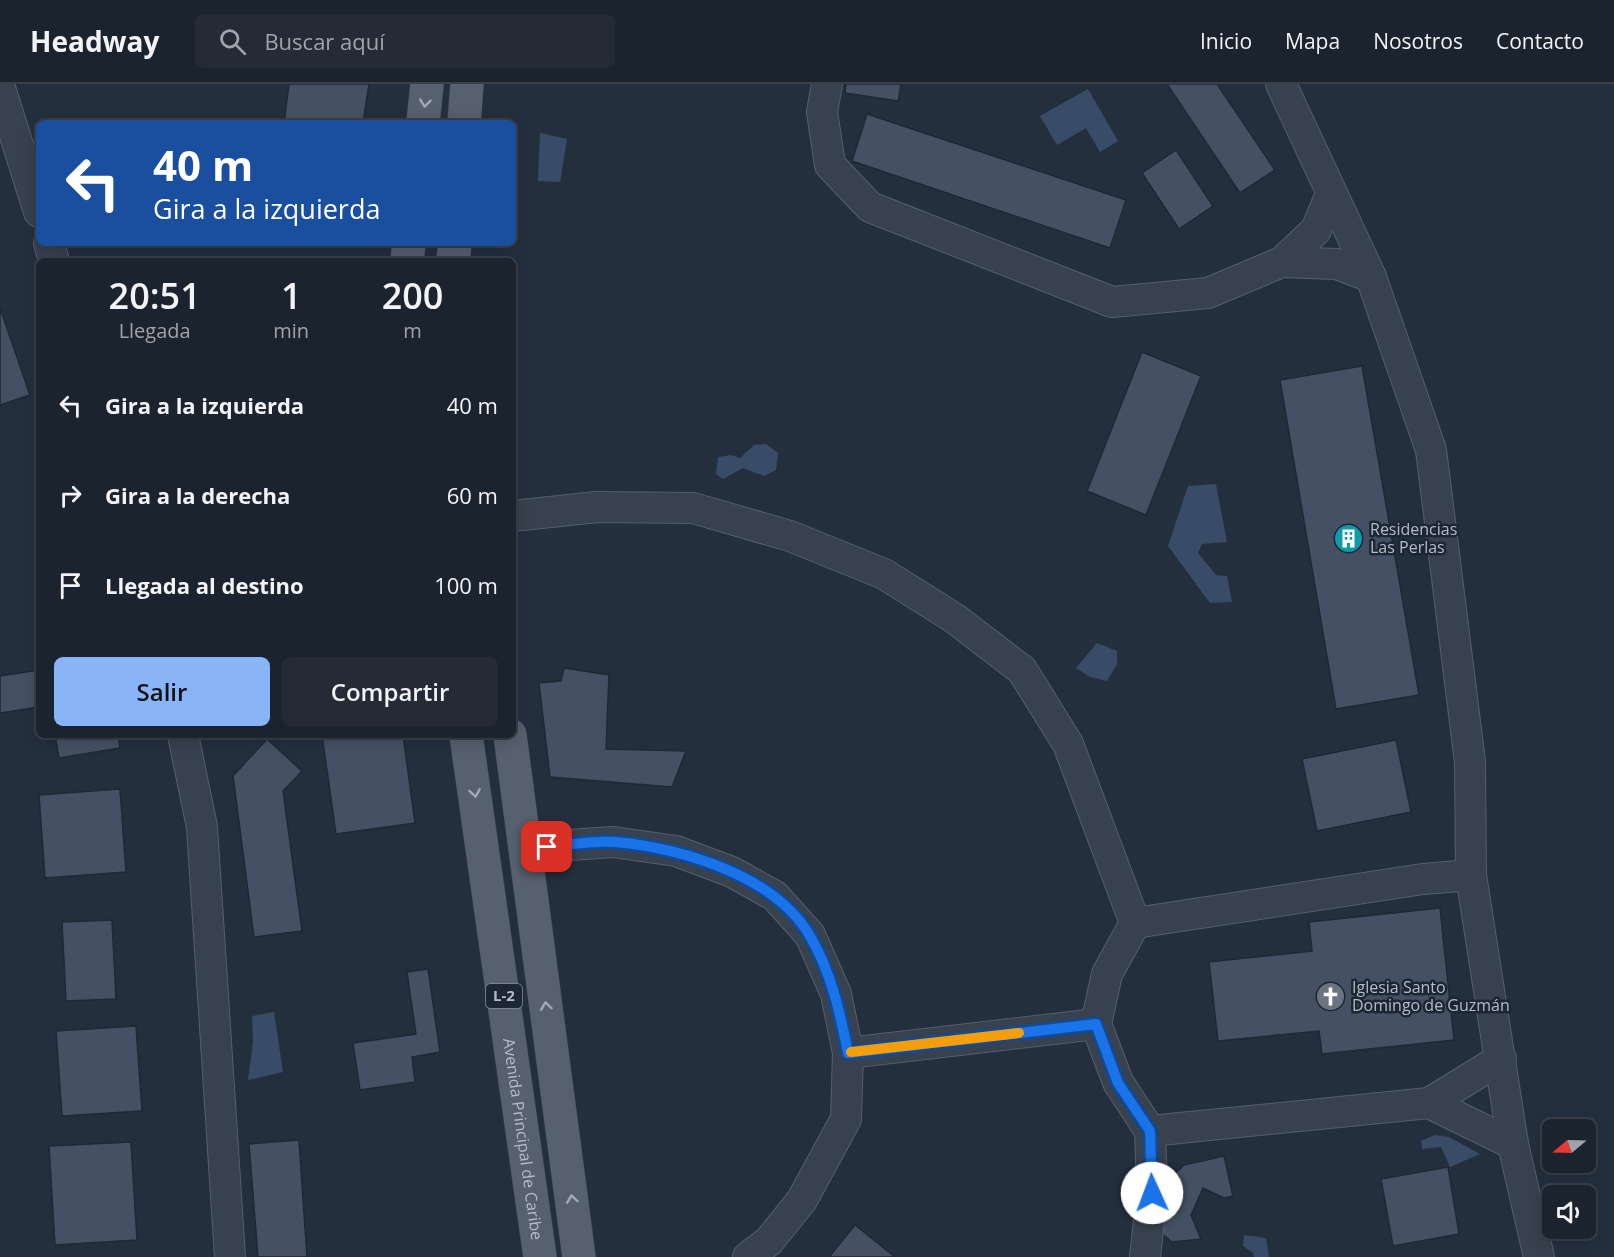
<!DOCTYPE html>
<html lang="es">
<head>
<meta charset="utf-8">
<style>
  body { margin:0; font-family:"Open Sans",sans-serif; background:#242b36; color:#f1f3f6; height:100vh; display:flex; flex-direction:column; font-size:22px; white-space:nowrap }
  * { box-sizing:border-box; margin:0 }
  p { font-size:20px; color:#a0a4aa }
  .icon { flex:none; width:33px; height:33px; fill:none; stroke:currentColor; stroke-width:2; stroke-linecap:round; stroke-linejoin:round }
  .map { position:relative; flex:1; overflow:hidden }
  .sheet { position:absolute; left:36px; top:174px; width:480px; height:480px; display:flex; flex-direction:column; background:#1b232e; border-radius:9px; box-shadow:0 3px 15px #0003,0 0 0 2px #39404a }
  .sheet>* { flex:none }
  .banner { position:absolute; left:36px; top:36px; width:480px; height:126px; border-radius:9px; box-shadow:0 3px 15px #0003,0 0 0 2px #39404a; background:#1a4fa0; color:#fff; overflow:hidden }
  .needle { width:39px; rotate:251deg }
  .controls { position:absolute; left:1542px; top:1035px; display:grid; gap:12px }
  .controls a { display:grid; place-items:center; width:54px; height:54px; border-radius:9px; background:#1b232e; box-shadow:0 3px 15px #0003,0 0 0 2px #39404a; font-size:30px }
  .pin { position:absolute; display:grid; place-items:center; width:51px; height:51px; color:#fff; margin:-26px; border-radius:12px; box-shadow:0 3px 9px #0006 }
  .me { position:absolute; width:66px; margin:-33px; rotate:358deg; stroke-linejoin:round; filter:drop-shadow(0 0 4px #0008) }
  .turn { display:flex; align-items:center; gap:21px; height:126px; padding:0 18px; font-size:27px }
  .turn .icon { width:78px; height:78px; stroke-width:2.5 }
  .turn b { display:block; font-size:42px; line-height:51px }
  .eta { display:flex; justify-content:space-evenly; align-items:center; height:102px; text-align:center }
  .eta b { font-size:36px; font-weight:600; line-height:42px }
  .button { display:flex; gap:12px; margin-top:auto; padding:12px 18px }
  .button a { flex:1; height:69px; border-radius:9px; background:#8ab4f8; color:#111; font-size:24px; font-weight:600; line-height:69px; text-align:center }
  .button a+a { background:#242b36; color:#f1f3f6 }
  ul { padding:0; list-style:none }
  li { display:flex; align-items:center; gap:18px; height:90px; padding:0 18px }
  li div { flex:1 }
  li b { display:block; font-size:22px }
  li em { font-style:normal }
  header { display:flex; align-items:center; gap:36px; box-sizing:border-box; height:84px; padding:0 30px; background:#1b232e; border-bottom:2px solid #39404a }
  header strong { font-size:28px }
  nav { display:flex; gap:33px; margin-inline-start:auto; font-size:21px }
  .search { width:420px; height:54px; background:#242b36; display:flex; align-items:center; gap:15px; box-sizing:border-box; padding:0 21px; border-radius:9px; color:#a0a4aa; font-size:22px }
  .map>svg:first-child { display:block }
  .water { fill:#394c67 }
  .building { fill:#455162; stroke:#1f2835; stroke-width:1.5 }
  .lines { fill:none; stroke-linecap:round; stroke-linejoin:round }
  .street-casing { stroke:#565f6c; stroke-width:32 }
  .primary-casing { stroke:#414a57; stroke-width:34 }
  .street { stroke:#38414e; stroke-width:30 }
  .primary { stroke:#56606e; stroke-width:33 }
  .oneway { stroke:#a1aab7 }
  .route-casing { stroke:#114b97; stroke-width:15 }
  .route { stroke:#1a73e8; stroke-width:10 }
  .slow { stroke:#f59e0b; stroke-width:10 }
  .labels { text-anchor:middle; stroke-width:5; stroke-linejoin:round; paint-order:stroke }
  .shield { fill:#1d2633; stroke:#878f9c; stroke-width:1.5 }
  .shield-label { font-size:15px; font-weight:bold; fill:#b4bcc9 }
  .poi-label { font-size:16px; fill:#b4bcc9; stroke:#1d2633; text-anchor:start }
  .street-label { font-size:16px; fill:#b4bcc9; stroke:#1d2633 }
</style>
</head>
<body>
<header>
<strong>Headway</strong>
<div class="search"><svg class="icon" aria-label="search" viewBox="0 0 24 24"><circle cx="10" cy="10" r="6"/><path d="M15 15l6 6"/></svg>Buscar aquí</div>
<nav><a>Inicio</a><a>Mapa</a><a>Nosotros</a><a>Contacto</a></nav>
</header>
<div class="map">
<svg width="1614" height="1173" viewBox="0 0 1614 1173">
  <rect width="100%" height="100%" fill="#242f3e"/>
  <g class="water">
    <path d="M1088 5 1118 57 1100 68 1086 44 1057 61 1040 32Z"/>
    <path d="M540 49 567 55 560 98 538 97Z"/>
    <path d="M766 360 778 369 776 386 764 392 743 384 723 395 716 390 718 373 731 371 740 374 754 361Z"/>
    <path d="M1216 400 1227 458 1202 460 1198 469 1216 491 1227 492 1232 518 1210 519 1168 462 1188 402Z"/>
    <path d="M1097 559 1117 567V580L1107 597 1090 593 1076 584Z"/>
    <path d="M274 928 283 988 248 996 253 958 252 932Z"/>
    <path d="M1435 1051 1449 1053 1480 1070 1450 1083 1441 1063 1422 1065 1421 1057Z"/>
    <path d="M1244 1151 1266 1154 1269 1173H1254L1253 1169 1243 1162Z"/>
  </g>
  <g class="building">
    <path d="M289 0H369L363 39H284Z"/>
    <path d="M846 0H901L898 17 845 9Z"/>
    <path d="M1167 0H1217L1275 86 1240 109Z"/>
    <path d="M867 30 1126 116 1110 164 852 77Z"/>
    <path d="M1176 66 1213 122 1179 145 1142 89Z"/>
    <path d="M0 224 30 311 0 321Z"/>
    <path d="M1142 268 1201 292 1146 431 1087 407Z"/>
    <path d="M1362 282 1419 611 1336 625 1280 296Z"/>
    <path d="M564 584 609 591 606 665 686 667 672 703 550 693 539 599 561 597Z"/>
    <path d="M39 586V623L0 629V592Z"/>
    <path d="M55 651H118L120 664 59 674Z"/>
    <path d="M322 651H403L415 739 336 750Z"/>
    <path d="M267 655 302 687 283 707 302 847 254 853 233 692Z"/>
    <path d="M1396 656 1411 728 1317 747 1302 675Z"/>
    <path d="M120 705 126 788 45 794 39 711Z"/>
    <path d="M1440 824 1454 956 1322 970 1319 947 1218 957 1209 878 1312 867 1309 838Z"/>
    <path d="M112 836 116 915 66 917 62 838Z"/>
    <path d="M428 885 440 968 412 973 415 998 360 1006 353 959 416 950 407 888Z"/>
    <path d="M136 942 142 1027 62 1032 56 947Z"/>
    <path d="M299 1056 307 1173H258L249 1060Z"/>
    <path d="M131 1058 137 1156 55 1161 49 1062Z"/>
    <path d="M1224 1072 1233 1112 1224 1114 1203 1104 1191 1131 1201 1155 1172 1158 1155 1144 1162 1102 1184 1081Z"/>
    <path d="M1448 1083 1459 1150 1393 1162 1381 1095Z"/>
    <path d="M855 1141 895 1173H829Z"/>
  </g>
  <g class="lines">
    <defs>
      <g id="street">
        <path d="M827 0 822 28 830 81 870 123 1112 218 1208 209 1282 178 1316 146 1331 110"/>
        <path d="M1281 0 1371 193 1431 366 1470 678 1471 791 1513 1060 1539 1173"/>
        <path d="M0 4 39 128"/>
        <path d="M49 159 54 177"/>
        <path d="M1282 178 1337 180 1371 193"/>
        <path d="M513 432 597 423 693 424 790 452 884 490 954 534 1022 586 1068 660 1135 839 1107 890 1096 940 1118 998 1150 1047 1152 1109 1145 1173"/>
        <path d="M183 651 202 743 230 1173"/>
        <path d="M525 764 613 758 676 767 732 788 775 812 810 851 836 910 848 969 846 1035 802 1116 769 1157 748 1173"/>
        <path d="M1135 839 1423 795 1471 791"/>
        <path d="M848 969 1096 940"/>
        <path d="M1429 1019 1513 1060"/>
        <path d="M1150 1047 1429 1019 1501 975"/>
      </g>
      <g id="primary">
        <path d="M423 39 427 0"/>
        <path d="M464 39 467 0"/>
        <path d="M407 177 409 159"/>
        <path d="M453 177 455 159"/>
        <path id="s1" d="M466 651 540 1173"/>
        <path d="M510 651 579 1173"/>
      </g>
    </defs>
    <use href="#street" class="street-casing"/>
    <use href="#primary" class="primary-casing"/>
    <use href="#street" class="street"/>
    <use href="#primary" class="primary"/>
  </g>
  <defs><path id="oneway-chevron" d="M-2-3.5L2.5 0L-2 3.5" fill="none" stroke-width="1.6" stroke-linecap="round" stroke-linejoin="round" transform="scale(1.5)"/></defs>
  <g class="oneway">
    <use href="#oneway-chevron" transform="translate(425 19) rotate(96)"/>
    <use href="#oneway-chevron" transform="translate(475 709) rotate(81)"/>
    <use href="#oneway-chevron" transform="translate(546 922) rotate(-98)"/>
    <use href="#oneway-chevron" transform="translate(572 1115) rotate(-98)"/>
  </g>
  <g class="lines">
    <defs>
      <path id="route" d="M547 763C569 761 593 756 615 758 680 764 775 791 810 852 831 888 840 928 848 969L1096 940 1118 999 1150 1047 1152 1109"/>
    </defs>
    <use href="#route" class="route-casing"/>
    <use href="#route" class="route"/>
    <path class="slow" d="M851 968 1019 949"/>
  </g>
  <defs>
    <symbol id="building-disc" viewBox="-11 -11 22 22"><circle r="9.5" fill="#0f9aa8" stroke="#1d2633"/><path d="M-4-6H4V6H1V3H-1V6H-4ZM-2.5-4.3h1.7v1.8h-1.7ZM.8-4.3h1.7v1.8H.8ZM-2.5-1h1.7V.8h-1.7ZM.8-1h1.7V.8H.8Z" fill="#fff"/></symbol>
    <symbol id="church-disc" viewBox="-11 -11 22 22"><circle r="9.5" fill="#6b7280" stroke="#1d2633"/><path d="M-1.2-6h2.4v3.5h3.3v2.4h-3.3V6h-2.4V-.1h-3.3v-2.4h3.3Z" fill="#fff"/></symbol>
  </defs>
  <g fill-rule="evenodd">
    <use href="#building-disc" x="1332" y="438" width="33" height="33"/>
    <use href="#church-disc" x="1314" y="896" width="33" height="33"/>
  </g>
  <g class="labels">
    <rect class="shield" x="486" y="900" width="36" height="24" rx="4.5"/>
    <g class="shield-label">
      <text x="504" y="917">L-2</text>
    </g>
    <g class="poi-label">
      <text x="1370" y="451">Residencias<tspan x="1370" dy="18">Las Perlas</tspan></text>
      <text x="1352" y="909">Iglesia Santo<tspan x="1352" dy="18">Domingo de Guzmán</tspan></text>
    </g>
    <g class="street-label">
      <text dy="6" stroke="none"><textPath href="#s1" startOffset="408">Avenida Principal de Caribe</textPath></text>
    </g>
  </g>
</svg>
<div class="controls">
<a><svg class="needle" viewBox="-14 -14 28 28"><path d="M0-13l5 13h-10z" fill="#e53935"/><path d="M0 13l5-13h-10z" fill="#a0a4aa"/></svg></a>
<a><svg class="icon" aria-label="sound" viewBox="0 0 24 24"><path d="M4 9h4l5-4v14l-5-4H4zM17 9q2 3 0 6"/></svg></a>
</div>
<div class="pin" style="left:547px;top:763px;background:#d93025"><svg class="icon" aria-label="arrive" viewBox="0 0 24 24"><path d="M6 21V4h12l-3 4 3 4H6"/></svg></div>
<svg class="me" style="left:1152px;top:1109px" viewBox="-20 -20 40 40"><circle r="19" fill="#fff"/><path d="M0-13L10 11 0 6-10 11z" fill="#1a73e8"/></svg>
<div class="banner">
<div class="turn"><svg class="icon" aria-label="left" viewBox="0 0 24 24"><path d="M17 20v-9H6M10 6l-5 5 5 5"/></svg><div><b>40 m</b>Gira a la izquierda</div></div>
</div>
<section class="sheet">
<div class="eta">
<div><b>20:51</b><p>Llegada</p></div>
<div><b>1</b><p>min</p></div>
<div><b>200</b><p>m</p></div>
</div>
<ul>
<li><svg class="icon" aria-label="left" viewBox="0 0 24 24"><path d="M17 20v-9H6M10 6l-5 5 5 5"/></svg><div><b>Gira a la izquierda</b></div><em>40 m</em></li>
<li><svg class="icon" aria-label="right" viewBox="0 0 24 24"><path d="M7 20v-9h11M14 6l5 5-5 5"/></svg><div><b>Gira a la derecha</b></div><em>60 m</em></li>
<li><svg class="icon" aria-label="arrive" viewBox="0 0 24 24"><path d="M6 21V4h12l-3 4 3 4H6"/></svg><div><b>Llegada al destino</b></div><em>100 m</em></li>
</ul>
<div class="button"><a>Salir</a><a>Compartir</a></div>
</section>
</div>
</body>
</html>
